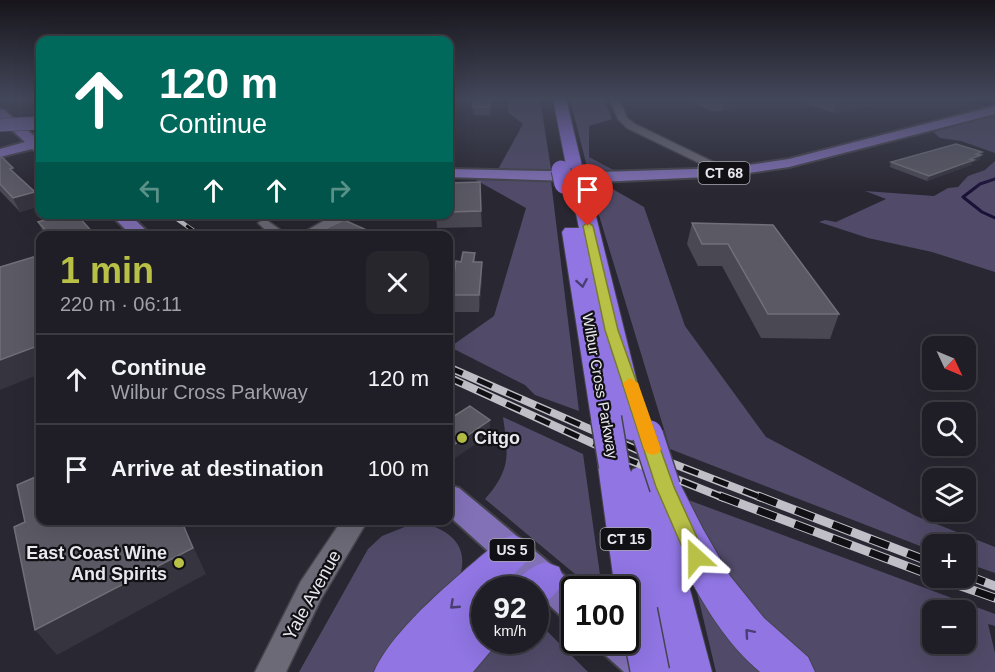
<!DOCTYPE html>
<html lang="en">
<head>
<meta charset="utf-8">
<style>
  body { margin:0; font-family:Helvetica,sans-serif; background:#27262d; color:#f1f3f6; height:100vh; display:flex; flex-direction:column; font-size:22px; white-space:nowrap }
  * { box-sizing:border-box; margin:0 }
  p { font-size:20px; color:#a1a2a7 }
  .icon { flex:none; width:33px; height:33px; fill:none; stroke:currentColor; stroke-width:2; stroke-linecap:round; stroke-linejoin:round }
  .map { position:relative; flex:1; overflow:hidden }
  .details { position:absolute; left:36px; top:231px; width:417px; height:294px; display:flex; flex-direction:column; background:#1f1d25; border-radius:12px; box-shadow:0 6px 24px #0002,0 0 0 2px #3c3b42 }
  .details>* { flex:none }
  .hud { position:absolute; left:36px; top:36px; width:417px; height:183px; border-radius:12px; box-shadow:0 6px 24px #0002,0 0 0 2px #3c3b42; background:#00695c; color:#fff; overflow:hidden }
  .needle { width:39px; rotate:134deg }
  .tools { position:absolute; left:922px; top:336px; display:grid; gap:12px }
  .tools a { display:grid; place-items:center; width:54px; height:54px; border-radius:12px; background:#1f1d25; box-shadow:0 6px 24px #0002,0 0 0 2px #3c3b42; font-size:30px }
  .speed { position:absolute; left:471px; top:576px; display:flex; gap:12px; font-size:30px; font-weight:700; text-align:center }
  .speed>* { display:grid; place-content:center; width:78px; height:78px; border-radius:50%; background:#1f1d25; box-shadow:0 6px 24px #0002,0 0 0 2px #3c3b42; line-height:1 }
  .speed small { font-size:15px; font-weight:400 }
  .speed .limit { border:3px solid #111; border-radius:9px; background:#fff; color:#111 }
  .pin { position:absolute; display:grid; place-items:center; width:51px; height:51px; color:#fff; margin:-62px -26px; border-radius:50% 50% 50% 0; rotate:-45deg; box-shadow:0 0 6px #0007 }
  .pin .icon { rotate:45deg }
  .me { position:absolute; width:66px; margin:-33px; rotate:336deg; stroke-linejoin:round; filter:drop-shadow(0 0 4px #0008) }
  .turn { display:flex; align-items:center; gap:21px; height:126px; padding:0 24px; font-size:27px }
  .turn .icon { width:78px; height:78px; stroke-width:2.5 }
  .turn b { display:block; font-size:42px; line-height:51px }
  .lanes { display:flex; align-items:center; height:57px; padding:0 24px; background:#0003; justify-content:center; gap:30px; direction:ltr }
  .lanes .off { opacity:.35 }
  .round { display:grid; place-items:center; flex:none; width:63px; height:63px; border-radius:12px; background:#27262d }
  .overview { display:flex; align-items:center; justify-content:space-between; height:102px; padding:0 24px }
  h1 { font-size:36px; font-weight:700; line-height:45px; color:#b9c046 }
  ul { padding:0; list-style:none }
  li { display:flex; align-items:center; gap:18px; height:90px; padding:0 24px; border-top:2px solid #3c3b42 }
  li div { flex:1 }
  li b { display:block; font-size:22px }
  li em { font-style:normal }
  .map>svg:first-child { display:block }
  .green { fill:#514b69; fill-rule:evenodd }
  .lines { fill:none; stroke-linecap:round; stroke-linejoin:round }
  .stream { stroke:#1b1037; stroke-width:3 }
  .river { fill:#1b1037; fill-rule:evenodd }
  .minor-casing { stroke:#45444c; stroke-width:3 }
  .major-casing { stroke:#45444c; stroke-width:4 }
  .highway-casing { stroke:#45444c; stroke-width:2 }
  .minor { fill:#6c6a76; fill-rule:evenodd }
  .major { fill:#8271b7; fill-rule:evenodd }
  .highway { fill:#9075e3; fill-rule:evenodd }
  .rail-far2-casing { stroke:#c0bfc7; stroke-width:4.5 }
  .rail-far1-casing { stroke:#c0bfc7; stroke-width:8 }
  .rail-casing { stroke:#c0bfc7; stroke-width:9 }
  .rail-far2 { stroke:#111115; stroke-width:3; stroke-dasharray:10; stroke-linecap:butt }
  .rail-far1 { stroke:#111115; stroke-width:5; stroke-dasharray:16; stroke-linecap:butt }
  .rail { stroke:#111115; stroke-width:7; stroke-dasharray:20; stroke-linecap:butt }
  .major-bridge-casing { stroke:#45444c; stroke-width:14; stroke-linecap:butt }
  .highway-bridge-far2-casing { stroke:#45444c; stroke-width:21; stroke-linecap:butt }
  .highway-bridge-far1-casing { stroke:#45444c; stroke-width:33; stroke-linecap:butt }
  .highway-bridge-casing { stroke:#45444c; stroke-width:41; stroke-linecap:butt }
  .major-bridge { stroke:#8271b7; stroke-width:13 }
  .highway-bridge-far2 { stroke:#9075e3; stroke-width:19 }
  .highway-bridge-far1 { stroke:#9075e3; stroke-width:30 }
  .highway-bridge { stroke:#9075e3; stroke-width:38 }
  .wall { fill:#4a4853 }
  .shaded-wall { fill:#36343e }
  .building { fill:#5b5964; stroke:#717079; stroke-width:1.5 }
  .oneway { stroke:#4a3e72 }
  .route { fill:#b9c046; stroke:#787d2e; stroke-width:1.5 }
  .slow { fill:#f59e0b }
  .poi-dot { fill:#b9c046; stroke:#111115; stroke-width:2 }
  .labels { text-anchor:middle; stroke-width:4.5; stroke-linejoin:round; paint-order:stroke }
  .shield { fill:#111115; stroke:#a8a8ae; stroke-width:1.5 }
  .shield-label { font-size:14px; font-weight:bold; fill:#e9e8ef }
  .street-label { font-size:15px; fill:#e9e8ef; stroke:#111115 }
  .near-poi-label { font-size:18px; font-weight:bold; fill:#e9e8ef; stroke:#111115; text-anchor:start }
  .near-street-label { font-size:18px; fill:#e9e8ef; stroke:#111115 }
</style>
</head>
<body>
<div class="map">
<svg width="995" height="672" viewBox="0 0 995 672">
  <rect width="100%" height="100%" fill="#292731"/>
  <g class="green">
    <path d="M508 99H540L551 169 546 174 496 173 523 124 508 112Z"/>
    <path d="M570 99H604L612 119 589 126V157L619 173 589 175Z"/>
    <path d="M995 115V153L961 141 940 138 933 132Z"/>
    <path d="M995 161V272L932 252 868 238 819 222 825 220 836 222 886 199 865 191 934 196 948 188 958 187 968 176 985 170Z"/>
    <path d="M476 180 551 181 579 411 535 395 525 385 450 347 494 316 526 208Z"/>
    <path d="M597 180 644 207 685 326 766 437 916 516 995 547V573L966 563V544H933V551L670 449 591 189 590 181Z"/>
    <path d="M503 417 583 454 602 589H593L485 499C512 468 508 454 503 417Z"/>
    <path d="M683 498 995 614V626L988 624 995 653V672H807L744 609ZM933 610H966V644H933Z"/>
    <path d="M407 526C415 526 425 524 432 526 461 536 469 557 457 584L388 672H299L368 549 382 536Z"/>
    <path d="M696 588 769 672H716Z"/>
    <path d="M545 629 588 672H468L497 641 536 640V631Z"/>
  </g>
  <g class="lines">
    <path class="stream" d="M995 179 980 184 963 197 982 212 995 218"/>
    <path class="river" d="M967 99 995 100V108L969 102Z"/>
    <defs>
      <g id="minor">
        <path d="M610 99H619L627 118 635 124 734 172 732 175H724L627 128 618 119Z"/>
        <path d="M334 215H344L346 218 316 236H297Z"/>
        <path d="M265 219 289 236H272L258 223Z"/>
        <path d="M342 520H368L321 599 286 672H255L301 581Z"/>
      </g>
      <g id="major">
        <path d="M995 106V114L789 167 728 176 599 182 448 177V169L599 172 728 168 789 159Z"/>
        <path d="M0 109 4 110 40 141V153L32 149 0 157V149L25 142 0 119Z"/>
        <path d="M110 214H129L152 236H132Z"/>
        <path d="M448 485 459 488 582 590H574V621L562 617 536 593V590H531L448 515Z"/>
        <path d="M626 626 662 656 668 669 667 672H624L603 653 598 640H626Z"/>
      </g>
      <g id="highway">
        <path d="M553 99H566L583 170 581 174H569L567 170Z"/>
        <path d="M579 179 585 180 588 184 649 430 645 438 634 441 623 438 618 424 606 429 595 425 591 418 562 232 565 228H579L570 184 573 180Z"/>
        <path d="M614 454 625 457 631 472 633 469 645 465 657 469 660 475 665 474 677 478 703 529 730 576 764 618 808 657 815 672H760C727 644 703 605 684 567L712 672H668L657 614 652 624 638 630 626 625V590H615L598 466 603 457Z"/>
        <path d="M513 535 526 540 531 551 526 562 498 590H484V603L473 615 484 610V640H500L473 672H374C394 626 462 573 500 540Z"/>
        <path d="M545 562 559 567 564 579C558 593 550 601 536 607V590H513C520 574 529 568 545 562Z"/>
      </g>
    </defs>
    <use href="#minor" class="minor-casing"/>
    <use href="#major" class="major-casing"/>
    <use href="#highway" class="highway-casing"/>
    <use href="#minor" class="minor"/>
    <use href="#major" class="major"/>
    <use href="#highway" class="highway"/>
    <defs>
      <path id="rail-far2" d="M170 214 201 236"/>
      <g id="rail-far1">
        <path d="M448 367 640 451 762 498"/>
        <path d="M448 377 629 460 724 498"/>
      </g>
      <g id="rail">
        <path d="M720 496 933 576"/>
        <path d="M758 496 933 563"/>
        <path d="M966 575 995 586"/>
        <path d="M938 578 995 598"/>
      </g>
    </defs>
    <use href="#rail-far2" class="rail-far2-casing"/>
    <use href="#rail-far1" class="rail-far1-casing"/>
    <use href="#rail" class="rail-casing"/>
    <use href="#rail-far2" class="rail-far2"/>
    <use href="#rail-far1" class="rail-far1"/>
    <use href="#rail" class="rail"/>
    <defs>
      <path id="major-bridge" d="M0 125 40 123"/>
      <path id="highway-bridge-far2" d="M561 170 564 184"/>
      <g id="highway-bridge-far1">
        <path d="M606 418 614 466"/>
        <path d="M648 435 665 487"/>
      </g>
      <path id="highway-bridge" d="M638 611 650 672"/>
    </defs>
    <use href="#major-bridge" class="major-bridge-casing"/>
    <use href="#highway-bridge-far2" class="highway-bridge-far2-casing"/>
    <use href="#highway-bridge-far1" class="highway-bridge-far1-casing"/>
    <use href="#highway-bridge" class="highway-bridge-casing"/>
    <use href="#major-bridge" class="major-bridge"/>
    <use href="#highway-bridge-far2" class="highway-bridge-far2"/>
    <use href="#highway-bridge-far1" class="highway-bridge-far1"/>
    <use href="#highway-bridge" class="highway-bridge"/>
  </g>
  <g class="wall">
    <rect x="473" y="99" width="17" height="16"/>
    <path d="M682 99H778L722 111H712Z"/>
    <path d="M792 99H875L873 104 834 113Z"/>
    <path d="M982 152 979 160 973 162 971 165 927 181 890 167 891 162Z"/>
    <path d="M0 158 15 174 35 192 40 206 20 212 0 191Z"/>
    <path d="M448 183 481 211 482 227 437 228 436 214H448Z"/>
    <path d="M65 218 96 236H45L38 222Z"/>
    <path d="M692 223 773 225 839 314 830 339 761 338 722 266H698L687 244Z"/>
    <path d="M475 253V262L482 278 479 312H452L451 295 461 262Z"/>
    <path d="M448 420H490V434L453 459 448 456Z"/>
  </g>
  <g class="shaded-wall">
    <path d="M724 99H778L722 111Z"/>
    <path d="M838 99H875L873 104 834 113Z"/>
    <path d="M982 152 979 160 973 162 971 165 927 181 929 176 970 159 976 154Z"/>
    <path d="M35 192 40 206 20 212 13 198Z"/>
    <path d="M482 262V278L479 312V295Z"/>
    <path d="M40 345V374L0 390V360Z"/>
    <path d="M490 420V434L453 459 452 446Z"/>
    <path d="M181 520 206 574 57 655 35 630Z"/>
  </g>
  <g class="building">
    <rect x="473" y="99" width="17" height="8"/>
    <path d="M956 144 982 152 976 154 981 155 970 159 974 160 929 176 891 162Z"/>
    <path d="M2 157 13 168 10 169 35 192 13 198 0 184V158Z"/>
    <path d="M480 182 481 211 448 212V183Z"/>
    <path d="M62 215 65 218 77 215 96 236H51L38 222Z"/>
    <path d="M344 220 380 236H309Z"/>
    <path d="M692 223 773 225 839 314H768L728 244H702Z"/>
    <path d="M463 252 475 253 473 262H482L479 295H451L456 261 461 262Z"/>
    <path d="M40 255V345L0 360V267Z"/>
    <path d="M470 406 490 420 452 446 448 443V420Z"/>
    <path d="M40 475V520H181L193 548 35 630 14 527 25 522 17 485Z"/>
  </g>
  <defs><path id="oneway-chevron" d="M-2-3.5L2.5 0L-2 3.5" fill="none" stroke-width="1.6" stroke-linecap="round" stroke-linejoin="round" transform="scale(1.5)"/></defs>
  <g class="oneway">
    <use href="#oneway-chevron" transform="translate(582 283) rotate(80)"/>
    <use href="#oneway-chevron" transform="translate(454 605) rotate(137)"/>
    <use href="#oneway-chevron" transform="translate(749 633) rotate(-131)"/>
  </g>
  <linearGradient id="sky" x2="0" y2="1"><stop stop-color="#17151b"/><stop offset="0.51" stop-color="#43475a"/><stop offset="1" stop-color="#43475a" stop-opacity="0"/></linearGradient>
  <rect width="995" height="194" fill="url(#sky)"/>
  <path class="route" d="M588 222 593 226 618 330 674 487 706 557 703 563 696 566 689 563 656 487 605 330 583 226Z"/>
  <path class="slow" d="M630 378 638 383 661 449 659 453 653 455 647 453 644 449 623 383Z"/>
  <g class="poi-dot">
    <circle cx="462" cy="438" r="6"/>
    <circle cx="179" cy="563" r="6"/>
  </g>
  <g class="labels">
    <g class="shield">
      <rect x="698.5" y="162" width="51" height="22" rx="4.5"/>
      <rect x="600.5" y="528" width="51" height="22" rx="4.5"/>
      <rect x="489.5" y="539" width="45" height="22" rx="4.5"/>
    </g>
    <g class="shield-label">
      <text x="724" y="178">CT 68</text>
      <text x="626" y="544">CT 15</text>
      <text x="512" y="555">US 5</text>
    </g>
    <g class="street-label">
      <text transform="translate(600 386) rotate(80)" y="5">Wilbur Cross Parkway</text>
    </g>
    <g class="near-poi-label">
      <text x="474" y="444">Citgo</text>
      <text x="167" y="559" text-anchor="end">East Coast Wine<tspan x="167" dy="21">And Spirits</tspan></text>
    </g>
    <g class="near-street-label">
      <text transform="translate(312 595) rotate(-61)" y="6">Yale Avenue</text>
    </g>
  </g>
</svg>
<div class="tools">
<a><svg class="needle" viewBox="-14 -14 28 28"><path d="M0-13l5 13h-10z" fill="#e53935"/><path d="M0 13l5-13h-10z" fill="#a1a2a7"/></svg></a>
<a><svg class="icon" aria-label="search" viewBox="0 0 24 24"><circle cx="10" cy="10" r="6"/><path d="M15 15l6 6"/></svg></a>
<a><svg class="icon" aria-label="layers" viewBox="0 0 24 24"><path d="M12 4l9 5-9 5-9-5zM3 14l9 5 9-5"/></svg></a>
<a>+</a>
<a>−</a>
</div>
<div class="speed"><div>92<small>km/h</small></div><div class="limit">100</div></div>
<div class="pin" style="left:588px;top:226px;background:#d93025"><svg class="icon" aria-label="arrive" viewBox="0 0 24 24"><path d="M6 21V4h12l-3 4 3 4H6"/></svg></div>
<svg class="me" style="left:696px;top:557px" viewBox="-20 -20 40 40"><path d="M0-17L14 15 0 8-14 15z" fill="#b9c046" stroke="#fff" stroke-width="4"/></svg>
<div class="hud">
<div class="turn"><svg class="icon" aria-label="ahead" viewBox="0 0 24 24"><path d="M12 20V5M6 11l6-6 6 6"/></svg><div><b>120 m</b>Continue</div></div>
<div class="lanes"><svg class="icon off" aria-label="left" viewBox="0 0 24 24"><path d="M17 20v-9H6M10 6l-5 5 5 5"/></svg><svg class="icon" aria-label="ahead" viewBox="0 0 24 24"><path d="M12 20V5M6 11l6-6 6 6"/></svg><svg class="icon" aria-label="ahead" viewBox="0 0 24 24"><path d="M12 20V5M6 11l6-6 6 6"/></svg><svg class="icon off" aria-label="right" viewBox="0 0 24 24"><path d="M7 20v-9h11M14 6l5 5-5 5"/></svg></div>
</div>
<section class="details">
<div class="overview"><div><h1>1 min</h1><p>220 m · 06:11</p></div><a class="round"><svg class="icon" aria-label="close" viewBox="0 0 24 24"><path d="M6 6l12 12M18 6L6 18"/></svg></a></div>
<ul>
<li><svg class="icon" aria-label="ahead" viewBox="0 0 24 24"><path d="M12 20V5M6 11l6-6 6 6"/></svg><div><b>Continue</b><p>Wilbur Cross Parkway</p></div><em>120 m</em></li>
<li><svg class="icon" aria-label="arrive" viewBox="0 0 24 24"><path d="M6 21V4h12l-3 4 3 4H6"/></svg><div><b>Arrive at destination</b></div><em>100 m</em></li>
</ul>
</section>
</div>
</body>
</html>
